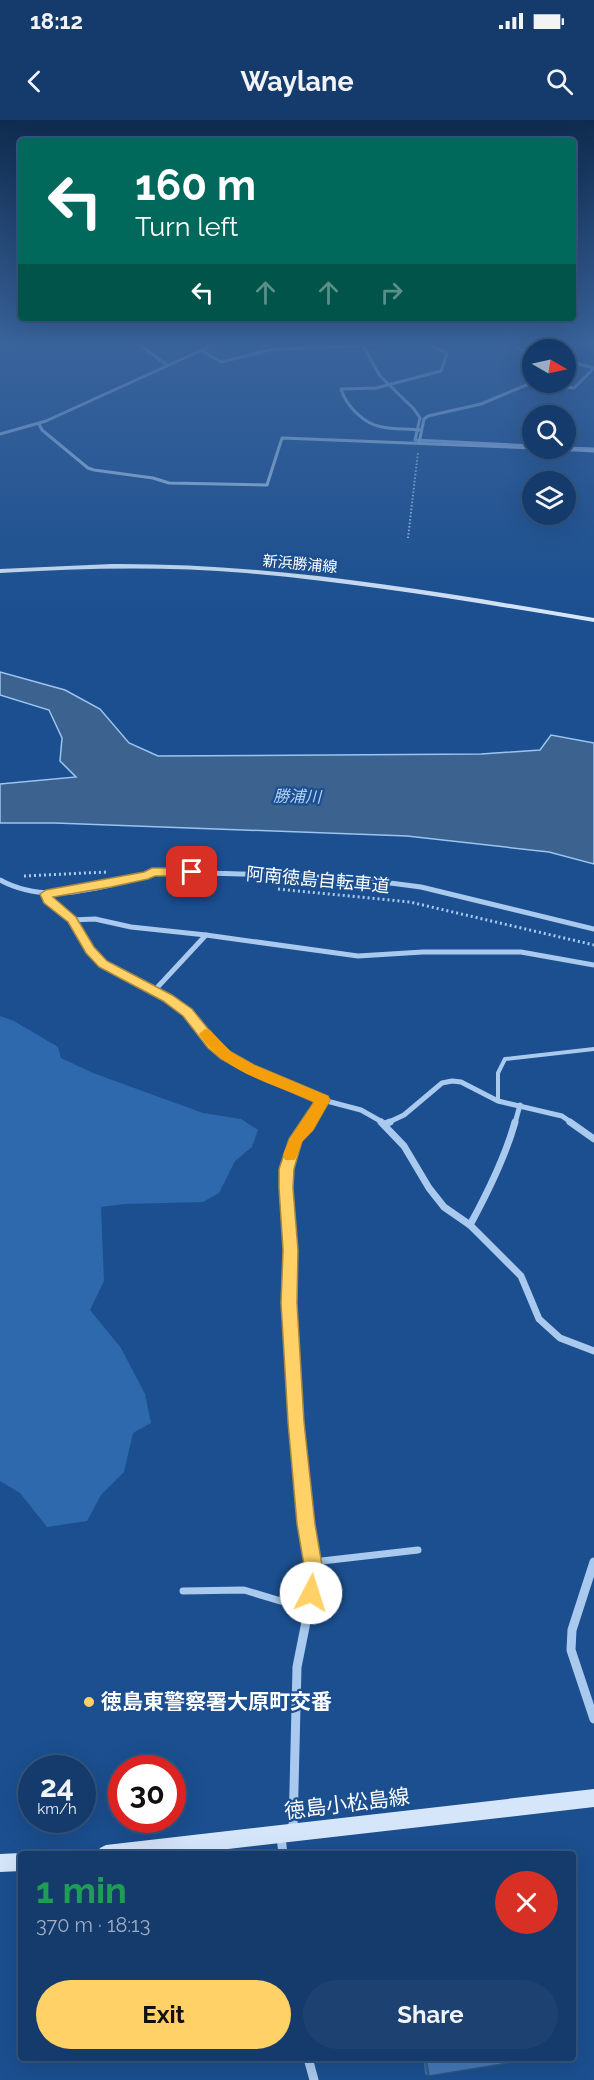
<!DOCTYPE html>
<html lang="en">
<head>
<meta charset="utf-8">
<style>
  body { margin:0; font-family:Raleway,"Noto Sans JP",sans-serif; background:#1d4271; color:#f1f3f6; height:100vh; display:flex; flex-direction:column; font-size:22px; white-space:nowrap }
  * { box-sizing:border-box; margin:0 }
  p { font-size:20px; color:#9dadc1 }
  .icon { flex:none; width:33px; height:33px; fill:none; stroke:currentColor; stroke-width:2; stroke-linecap:round; stroke-linejoin:round }
  .map { position:relative; flex:1; overflow:hidden }
  .drawer { position:absolute; left:18px; top:1731px; width:558px; height:210px; display:flex; flex-direction:column; background:#143b6b; border-radius:6px; box-shadow:0 6px 24px #0002,0 0 0 2px #33557e }
  .drawer>* { flex:none }
  .hud { position:absolute; left:18px; top:18px; width:558px; height:183px; border-radius:6px; box-shadow:0 6px 24px #0002,0 0 0 2px #33557e; background:#00695c; color:#fff; overflow:hidden }
  .needle { width:39px; rotate:99deg }
  .fabs { position:absolute; left:522px; top:219px; display:grid; gap:12px }
  .fabs a { display:grid; place-items:center; width:54px; height:54px; border-radius:50%; background:#143b6b; box-shadow:0 6px 24px #0002,0 0 0 2px #33557e; font-size:30px }
  .speed { position:absolute; left:18px; top:1635px; display:flex; gap:12px; font-size:30px; font-weight:700; text-align:center }
  .speed>* { display:grid; place-content:center; width:78px; height:78px; border-radius:50%; background:#143b6b; box-shadow:0 6px 24px #0002,0 0 0 2px #33557e; line-height:1 }
  .speed small { font-size:15px; font-weight:400 }
  .speed .limit { border:9px solid #d22; background:#fff; color:#111 }
  .pin { position:absolute; display:grid; place-items:center; width:51px; height:51px; color:#fff; margin:-26px; border-radius:12px; box-shadow:0 3px 9px #0006 }
  .me { position:absolute; width:66px; margin:-33px; rotate:5deg; stroke-linejoin:round; filter:drop-shadow(0 0 4px #0008) }
  .turn { display:flex; align-items:center; gap:21px; height:126px; padding:0 18px; font-size:27px }
  .turn .icon { width:78px; height:78px; stroke-width:2.5 }
  .turn b { display:block; font-size:42px; line-height:51px }
  .lanes { display:flex; align-items:center; height:57px; padding:0 18px; background:#0003; justify-content:center; gap:30px; direction:ltr }
  .lanes .off { opacity:.35 }
  .round { display:grid; place-items:center; flex:none; width:63px; height:63px; border-radius:32px; background:#1d4271 }
  .head { display:flex; align-items:center; justify-content:space-between; height:102px; padding:0 18px }
  h1 { font-size:36px; font-weight:700; line-height:45px; color:#1e9e55 }
  .action { display:flex; gap:12px; margin-top:auto; padding:12px 18px }
  .action a { flex:1; height:69px; border-radius:36px; background:#ffd166; color:#111; font-size:24px; font-weight:700; line-height:69px; text-align:center }
  .action a+a { background:#1d4271; color:#f1f3f6 }
  .status { display:flex; justify-content:space-between; align-items:center; height:42px; padding:0 30px; background:#143b6b; direction:ltr }
  .status svg { height:16px; fill:currentColor }
  header { display:flex; justify-content:space-between; align-items:center; height:78px; padding:0 18px; background:#143b6b; font-size:27px; font-weight:700 }
  .map>svg:first-child { display:block }
  .green { fill:#2e69ad }
  .water { fill:#3c6290; stroke:#9cc4f0; stroke-width:1.5 }
  .lines { fill:none; stroke-linecap:round; stroke-linejoin:round }
  .stream { stroke:#9cc4f0; stroke-width:3 }
  .path-far1 { stroke:#a9c9ee; stroke-width:2; stroke-dasharray:1.5 2; stroke-linecap:butt }
  .path { stroke:#a9c9ee; stroke-width:3; stroke-dasharray:2 3; stroke-linecap:butt }
  .service-far1 { stroke:#a9c9ee; stroke-width:4 }
  .service { stroke:#a9c9ee; stroke-width:7 }
  .minor-far3 { stroke:#a9c9ee; stroke-width:3 }
  .minor-far2 { stroke:#a9c9ee; stroke-width:5 }
  .minor-far1 { stroke:#a9c9ee; stroke-width:7 }
  .minor { stroke:#a9c9ee; stroke-width:9 }
  .secondary { fill:#d6e6fa; fill-rule:evenodd }
  .wall { fill:#3a679d }
  .building { fill:#4478b7; stroke:#305480; stroke-width:1.5 }
  .route { fill:#ffd166; stroke:#a68842; stroke-width:1.5 }
  .slow { fill:#f59e0b }
  .poi-dot { fill:#ffd166; stroke:#1b4f8f; stroke-width:2 }
  .labels { text-anchor:middle; stroke-width:4.5; stroke-linejoin:round; paint-order:stroke }
  .far-street-label { font-size:15px; fill:#fff; stroke:#1b4f8f }
  .far-water-label { font-size:16px; font-style:italic; fill:#b5d3f5; stroke:#1b4f8f }
  .street-label { font-size:18px; fill:#fff; stroke:#1b4f8f }
  .near-poi-label { font-size:21px; font-weight:bold; fill:#fff; stroke:#1b4f8f; text-anchor:start }
  .near-street-label { font-size:21px; fill:#fff; stroke:#1b4f8f }
</style>
</head>
<body>
<div class="status"><b>18:12</b><svg viewBox="0 0 49 12"><path d="M0 12V9h3v3zM5 12V6h3v6zM10 12V3h3v9zM15 12V0h3v12zM26 1h20v11H26zM47 4h2v5h-2z"/></svg></div>
<header><svg class="icon" aria-label="back" viewBox="0 0 24 24"><path d="M15 5l-7 7 7 7"/></svg>Waylane<svg class="icon" aria-label="search" viewBox="0 0 24 24"><circle cx="10" cy="10" r="6"/><path d="M15 15l6 6"/></svg></header>
<div class="map">
<svg width="594" height="1960" viewBox="0 0 594 1960">
  <rect width="100%" height="100%" fill="#1b4f8f"/>
  <path class="green" d="M0 896 14 901 58 927 61 938 93 953 203 993 241 999 258 1010 252 1027 235 1041 219 1073 203 1082 124 1084 101 1087 104 1161 90 1190 121 1228 145 1274 151 1303 133 1313 124 1352 101 1375 87 1401 47 1407 20 1373 0 1361Z"/>
  <path class="water" d="M0 552 65 570 100 589 129 623 158 636 481 634 540 630 551 615 594 623V744L549 732 407 716 55 703H0V664L76 657 60 641 62 618 49 590 0 575Z"/>
  <g class="lines">
    <g class="stream">
      <path d="M360 220 380 256 414 289 420 298 415 320 532 326"/>
      <path d="M566 328 594 329"/>
    </g>
    <path class="path-far1" d="M408 418 418 332"/>
    <g class="path">
      <path d="M24 756 107 752"/>
      <path d="M278 769 410 782 594 825"/>
    </g>
    <path class="service-far1" d="M498 981V953L505 939 594 929"/>
    <g class="service">
      <path d="M313 1442 418 1430"/>
      <path d="M183 1471 244 1470 307 1489"/>
    </g>
    <g class="minor-far3">
      <path d="M133 220 167 245"/>
      <path d="M420 220 447 233 441 251 376 268 341 269C346 286 364 304 382 307 395 310 408 308 421 310"/>
      <path d="M498 220 532 233"/>
      <path d="M201 230 221 242 274 229 362 226 391 220"/>
      <path d="M566 241 594 248"/>
      <path d="M39 304 42 310 88 348 94 350 153 358 169 363 267 365 282 318 532 328"/>
      <path d="M0 314 46 301 224 220"/>
      <path d="M419 323 424 299 428 296 481 284 531 263 574 268 594 248"/>
      <path d="M535 328 594 331"/>
    </g>
    <g class="minor-far2">
      <path d="M0 760C47 786 99 767 148 756L152 752C242 754 332 754 421 767L594 809"/>
      <path d="M46 774 72 799 94 834 112 851 179 886 220 931 238 943 323 980 310 1003"/>
      <path d="M72 800 95 799 131 807 206 815 153 872"/>
      <path d="M206 815 358 836 423 832H521L594 845"/>
      <path d="M323 980 361 990 384 1003"/>
      <path d="M387 1003 404 995 442 963 452 961 461 962 498 981 562 996 572 1003"/>
      <path d="M515 1003 520 985"/>
    </g>
    <g class="minor-far1">
      <path d="M381 1002 404 1026 429 1068 444 1087 470 1105 521 1156 539 1199 560 1218 594 1231"/>
      <path d="M570 1002 594 1019"/>
      <path d="M385 1004 390 1002"/>
      <path d="M470 1105C488 1072 505 1038 515 1002"/>
      <path d="M309 1423 296 1302 289 1183 287 1049 296 1019 311 1002"/>
    </g>
    <g class="minor">
      <path d="M594 1442 572 1510 571 1530 594 1599"/>
      <path d="M293 1709 297 1547 315 1457 309 1421"/>
      <path d="M281 1717 283 1734"/>
      <path d="M308 1938 314 1960"/>
    </g>
    <g class="secondary">
      <path d="M112 444C274 443 434 471 594 498V502C478 483 363 463 246 453 164 446 82 448 0 453V449Z"/>
      <path d="M594 1669V1687L185 1734H97L100 1728 106 1725Z"/>
      <path d="M21 1733 24 1734H21V1751L0 1752V1734Z"/>
    </g>
  </g>
  <path class="wall" d="M423 1938H513L429 1956 425 1954Z"/>
  <path class="building" d="M426 1938H513L514 1942 429 1956Z"/>
  <linearGradient id="sky" x2="0" y2="1"><stop stop-color="#0f2b4f"/><stop offset="0.45" stop-color="#39639b"/><stop offset="1" stop-color="#39639b" stop-opacity="0"/></linearGradient>
  <rect width="594" height="494" fill="url(#sky)"/>
  <path class="route" d="M152 748H192L198 752 192 756H155L148 759 111 767 53 777 76 797 94 827 107 841 172 875 192 889 218 921 231 932 254 945 328 976 330 980 313 1010 302 1021 294 1049 293 1068 298 1130 297 1183 304 1302 315 1404 324 1457 317 1479 311 1482 304 1479 302 1473 306 1457 297 1404 288 1302 281 1183 283 1130 279 1068V1049L289 1019 314 982 245 952 221 939 208 928 183 896 163 881 99 847 86 833 68 802 44 783 40 774 46 770 144 752Z"/>
  <path class="slow" d="M205 909 210 910 231 932 254 945 328 976 330 980 313 1010 302 1022 295 1040H285L283 1035C290 1015 303 1001 314 982 276 965 222 952 199 914Z"/>
  <circle class="poi-dot" cx="89" cy="1582" r="6"/>
  <g class="labels">
    <g class="far-street-label">
      <text transform="translate(300 444) rotate(5)" y="5">新浜勝浦線</text>
    </g>
    <g class="far-water-label">
      <text transform="translate(297 676) rotate(1)" y="6">勝浦川</text>
    </g>
    <g class="street-label">
      <text transform="translate(318 760) rotate(5)" y="6">阿南徳島自転車道</text>
    </g>
    <g class="near-poi-label">
      <text x="101" y="1589">徳島東警察署大原町交番</text>
    </g>
    <g class="near-street-label">
      <text transform="translate(347 1684) rotate(-7)" y="7">徳島小松島線</text>
    </g>
  </g>
</svg>
<div class="fabs">
<a><svg class="needle" viewBox="-14 -14 28 28"><path d="M0-13l5 13h-10z" fill="#e53935"/><path d="M0 13l5-13h-10z" fill="#9dadc1"/></svg></a>
<a><svg class="icon" aria-label="search" viewBox="0 0 24 24"><circle cx="10" cy="10" r="6"/><path d="M15 15l6 6"/></svg></a>
<a><svg class="icon" aria-label="layers" viewBox="0 0 24 24"><path d="M12 4l9 5-9 5-9-5zM3 14l9 5 9-5"/></svg></a>
</div>
<div class="speed"><div>24<small>km/h</small></div><div class="limit">30</div></div>
<div class="pin" style="left:192px;top:752px;background:#d93025"><svg class="icon" aria-label="arrive" viewBox="0 0 24 24"><path d="M6 21V4h12l-3 4 3 4H6"/></svg></div>
<svg class="me" style="left:311px;top:1473px" viewBox="-20 -20 40 40"><circle r="19" fill="#fff"/><path d="M0-13L10 11 0 6-10 11z" fill="#ffd166"/></svg>
<div class="hud">
<div class="turn"><svg class="icon" aria-label="left" viewBox="0 0 24 24"><path d="M17 20v-9H6M10 6l-5 5 5 5"/></svg><div><b>160 m</b>Turn left</div></div>
<div class="lanes"><svg class="icon" aria-label="left" viewBox="0 0 24 24"><path d="M17 20v-9H6M10 6l-5 5 5 5"/></svg><svg class="icon off" aria-label="ahead" viewBox="0 0 24 24"><path d="M12 20V5M6 11l6-6 6 6"/></svg><svg class="icon off" aria-label="ahead" viewBox="0 0 24 24"><path d="M12 20V5M6 11l6-6 6 6"/></svg><svg class="icon off" aria-label="right" viewBox="0 0 24 24"><path d="M7 20v-9h11M14 6l5 5-5 5"/></svg></div>
</div>
<section class="drawer">
<div class="head"><div><h1>1 min</h1><p>370 m · 18:13</p></div><a class="round" style="background:#d93025;color:#fff"><svg class="icon" aria-label="close" viewBox="0 0 24 24"><path d="M6 6l12 12M18 6L6 18"/></svg></a></div>
<div class="action"><a>Exit</a><a>Share</a></div>
</section>
</div>
</body>
</html>
